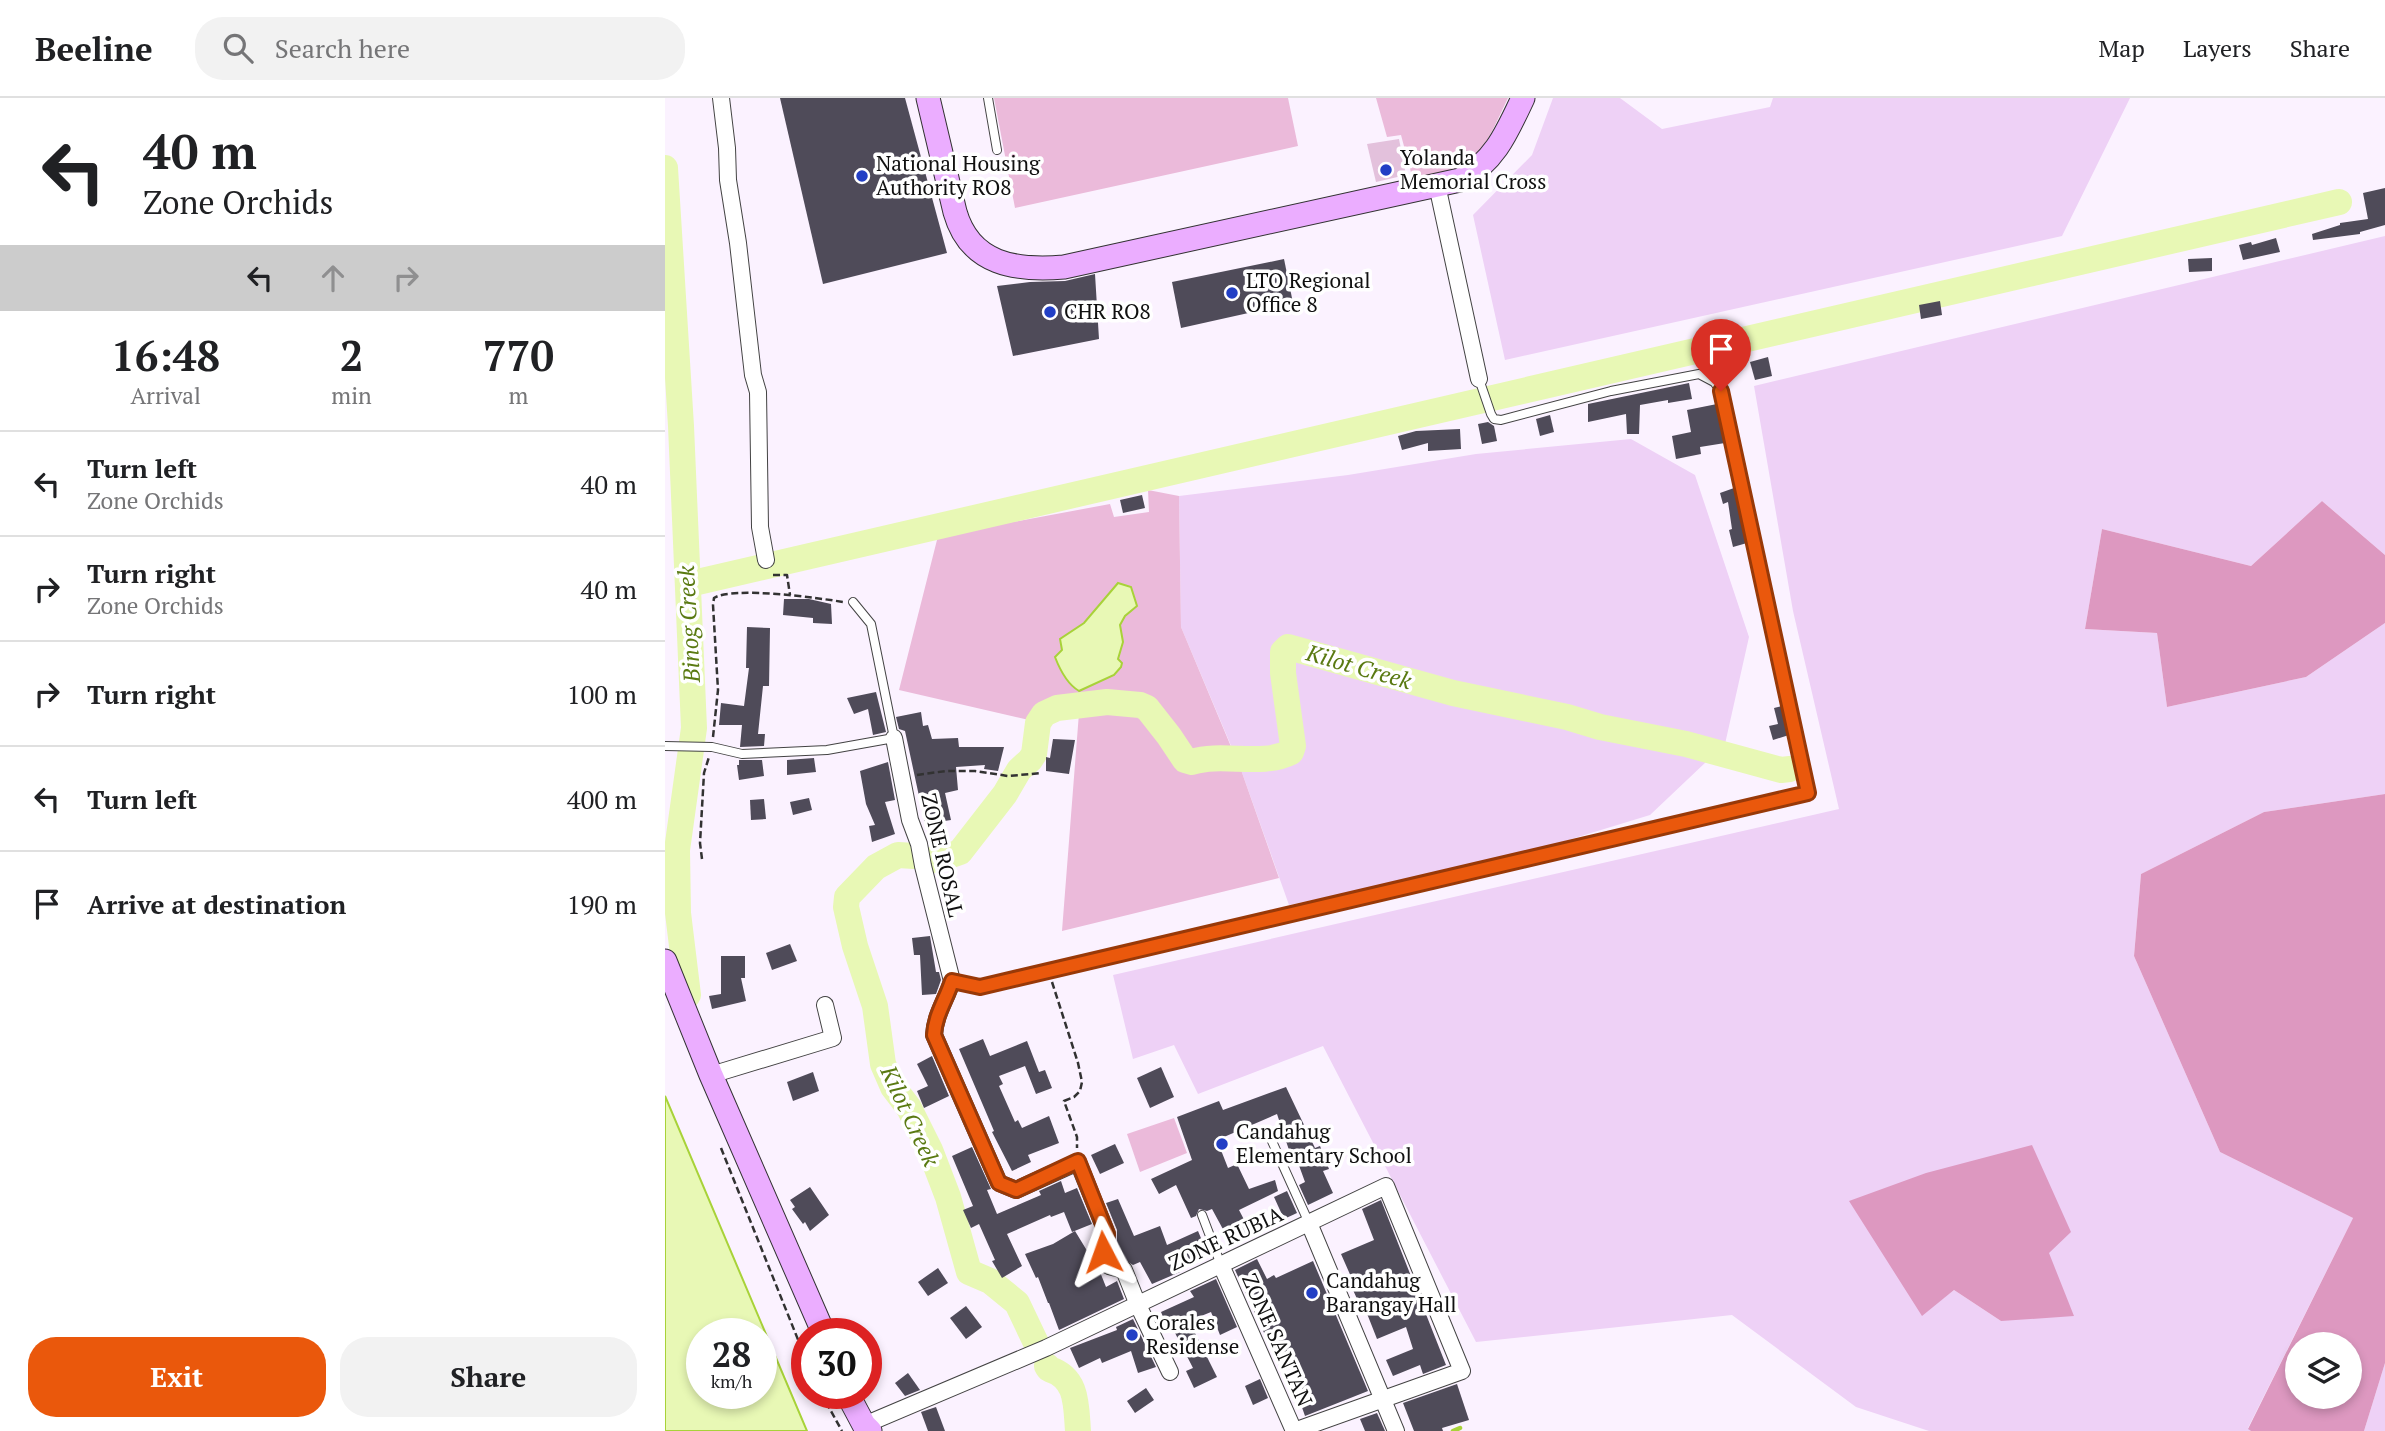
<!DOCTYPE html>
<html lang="en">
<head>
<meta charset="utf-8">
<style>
  body { margin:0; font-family:"PT Serif",serif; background:#f2f2f2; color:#202124; height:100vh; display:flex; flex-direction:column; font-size:26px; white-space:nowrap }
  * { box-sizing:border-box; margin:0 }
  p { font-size:23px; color:#757577 }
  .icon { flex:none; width:38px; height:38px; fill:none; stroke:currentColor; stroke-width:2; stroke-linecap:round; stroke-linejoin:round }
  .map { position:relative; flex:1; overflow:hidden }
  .details { display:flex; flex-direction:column; background:#fff; width:665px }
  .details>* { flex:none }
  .banner { background:#fff; color:#202124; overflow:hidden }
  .fabs { position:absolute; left:1620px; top:1234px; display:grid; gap:14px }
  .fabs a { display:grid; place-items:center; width:77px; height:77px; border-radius:50%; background:#fff; box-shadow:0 4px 10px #0003; font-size:35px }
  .speed { position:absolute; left:21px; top:1220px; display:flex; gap:14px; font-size:35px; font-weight:700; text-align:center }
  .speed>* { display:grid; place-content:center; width:91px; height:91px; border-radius:50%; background:#fff; box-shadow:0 4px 10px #0003; line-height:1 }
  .speed small { font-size:18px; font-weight:400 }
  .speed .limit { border:10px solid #d22; background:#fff; color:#111 }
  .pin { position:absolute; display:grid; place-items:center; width:60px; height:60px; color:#fff; margin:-72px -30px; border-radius:50% 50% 50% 0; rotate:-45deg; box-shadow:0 0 7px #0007 }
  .pin .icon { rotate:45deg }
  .me { position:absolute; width:77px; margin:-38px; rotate:356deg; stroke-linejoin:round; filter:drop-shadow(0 0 5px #0008) }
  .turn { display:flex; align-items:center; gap:24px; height:147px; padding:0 28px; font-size:32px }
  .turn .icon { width:91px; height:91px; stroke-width:2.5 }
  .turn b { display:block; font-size:49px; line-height:60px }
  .lanes { display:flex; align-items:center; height:66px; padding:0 28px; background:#0003; justify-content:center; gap:35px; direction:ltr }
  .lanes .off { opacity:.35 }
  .eta { display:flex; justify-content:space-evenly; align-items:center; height:119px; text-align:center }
  .eta b { font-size:42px; font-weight:700; line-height:49px }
  .primary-button { display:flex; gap:14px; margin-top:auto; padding:14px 28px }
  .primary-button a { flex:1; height:80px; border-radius:28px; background:#ea580c; color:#fff; font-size:28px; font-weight:700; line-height:80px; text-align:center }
  .primary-button a+a { background:#f2f2f2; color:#202124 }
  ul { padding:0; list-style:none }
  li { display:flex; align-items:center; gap:21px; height:105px; padding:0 28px; border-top:2px solid #e0e0e0 }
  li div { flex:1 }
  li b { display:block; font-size:26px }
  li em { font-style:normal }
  header { display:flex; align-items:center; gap:42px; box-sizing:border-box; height:98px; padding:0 35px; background:#fff; border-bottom:2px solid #e0e0e0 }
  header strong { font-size:33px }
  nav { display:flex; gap:38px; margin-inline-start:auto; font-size:24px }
  .search { width:490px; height:63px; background:#f2f2f2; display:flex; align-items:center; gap:18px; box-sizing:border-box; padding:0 24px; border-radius:28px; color:#757577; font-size:26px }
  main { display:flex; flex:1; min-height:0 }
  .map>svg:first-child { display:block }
  .farmland { fill:#eed1f6; fill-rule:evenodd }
  .green { fill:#ebbada }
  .forest { fill:#dd98c0; fill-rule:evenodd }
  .cemetery { fill:#e3c1dc }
  .water { fill:#e8f8b5; stroke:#a8d239; stroke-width:2; fill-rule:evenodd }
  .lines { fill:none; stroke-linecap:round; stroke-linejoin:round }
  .stream { stroke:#a8d239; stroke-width:4.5 }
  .river { stroke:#e8f8b5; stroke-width:26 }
  .building { fill:#4f4b59 }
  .lane-casing { stroke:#434343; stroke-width:10 }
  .street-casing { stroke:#434343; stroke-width:18 }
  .secondary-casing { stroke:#323232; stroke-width:25 }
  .path { stroke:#323232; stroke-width:2.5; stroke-dasharray:7 3.5; stroke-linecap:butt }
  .lane { stroke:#fff; stroke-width:8 }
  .street { stroke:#fff; stroke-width:16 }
  .secondary { stroke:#ebadff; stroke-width:23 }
  .route-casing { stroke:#983908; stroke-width:18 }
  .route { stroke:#ea580c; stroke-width:12 }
  .poi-dot { fill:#223fc5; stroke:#fff; stroke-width:2.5 }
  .labels { text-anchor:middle; stroke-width:7; stroke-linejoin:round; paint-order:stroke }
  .poi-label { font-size:21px; fill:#101010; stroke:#fff; text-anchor:start }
  .street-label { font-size:21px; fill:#101010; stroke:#fff }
  .water-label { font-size:23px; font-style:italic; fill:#5a7a12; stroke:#fff }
</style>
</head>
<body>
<header>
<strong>Beeline</strong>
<div class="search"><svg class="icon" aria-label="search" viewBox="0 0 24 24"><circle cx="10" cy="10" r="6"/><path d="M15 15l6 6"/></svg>Search here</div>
<nav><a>Map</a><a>Layers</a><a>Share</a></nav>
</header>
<main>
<section class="details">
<div class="banner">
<div class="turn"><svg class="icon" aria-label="left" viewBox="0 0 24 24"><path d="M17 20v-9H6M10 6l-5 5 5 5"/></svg><div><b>40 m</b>Zone Orchids</div></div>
<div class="lanes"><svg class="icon" aria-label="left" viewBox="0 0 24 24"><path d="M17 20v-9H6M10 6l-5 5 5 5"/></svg><svg class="icon off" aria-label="ahead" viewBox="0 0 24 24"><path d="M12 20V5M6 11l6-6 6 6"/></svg><svg class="icon off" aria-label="right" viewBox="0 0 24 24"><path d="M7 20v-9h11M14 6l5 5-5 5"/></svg></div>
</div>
<div class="eta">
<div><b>16:48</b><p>Arrival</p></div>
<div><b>2</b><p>min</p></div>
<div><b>770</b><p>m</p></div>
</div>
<ul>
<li><svg class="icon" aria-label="left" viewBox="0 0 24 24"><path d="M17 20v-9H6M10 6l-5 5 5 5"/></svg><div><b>Turn left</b><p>Zone Orchids</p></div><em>40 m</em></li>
<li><svg class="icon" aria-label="right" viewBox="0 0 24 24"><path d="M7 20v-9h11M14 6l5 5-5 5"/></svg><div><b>Turn right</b><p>Zone Orchids</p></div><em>40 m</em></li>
<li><svg class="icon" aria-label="right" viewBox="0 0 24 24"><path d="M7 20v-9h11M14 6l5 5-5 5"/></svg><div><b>Turn right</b></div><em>100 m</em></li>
<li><svg class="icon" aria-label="left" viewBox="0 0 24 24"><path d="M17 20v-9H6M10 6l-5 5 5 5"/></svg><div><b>Turn left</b></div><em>400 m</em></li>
<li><svg class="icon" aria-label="arrive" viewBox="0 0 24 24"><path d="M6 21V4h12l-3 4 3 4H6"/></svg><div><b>Arrive at destination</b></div><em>190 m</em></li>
</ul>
<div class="primary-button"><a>Exit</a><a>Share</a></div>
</section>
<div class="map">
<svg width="1720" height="1333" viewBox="0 0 1720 1333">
  <rect width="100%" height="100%" fill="#fbf2ff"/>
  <g class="farmland">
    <path d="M888 0H955L997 31 1105 9 1108 0H1465L1397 138 840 262 808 117 867 57Z"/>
    <path d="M1720 138V457L1657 403 1586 468 1437 431 1420 531 1492 535 1502 609 1641 579 1720 525V696L1599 714 1476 776 1469 858 1555 1054 1688 1120 1583 1330 1586 1333H1264L1191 1309 1067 1217 811 1244 658 948 533 996 509 947 468 961 448 877 1174 711 1128 513 1089 288ZM1367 1047 1384 1155 1336 1223 1289 1192 1257 1217Z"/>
    <path d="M966 341 1030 377 1084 539 1060 646 985 717 841 761 624 807 575 669 516 529 514 398 683 377 811 356Z"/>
    <path d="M1720 1265V1333H1699Z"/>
  </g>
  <g class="green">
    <path d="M329 0H623L633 48 350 110Z"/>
    <path d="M711 0H843C829 28 816 68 781 76 770 78 758 77 747 78L736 37 722 39Z"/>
    <path d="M483 392 514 398 516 529 567 651 528 654 484 601C458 590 399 599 372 607L364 622 234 592 273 438 445 406 449 419 484 414Z"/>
    <path d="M444 613 477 616 514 669 526 673 575 669 614 780 397 833 414 615Z"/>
    <path d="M509 1020 522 1055 475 1074 462 1036Z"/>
  </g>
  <g class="forest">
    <path d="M1657 403 1720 457V525L1641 579 1502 609 1492 535 1420 531 1437 431 1586 468Z"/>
    <path d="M1720 696V1265L1699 1333H1586L1583 1331 1688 1120 1555 1054 1469 858 1476 776 1599 714ZM1685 1246V1298H1633V1246Z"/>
    <path d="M1367 1047 1406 1134 1384 1155 1409 1218 1336 1223 1289 1192 1257 1218 1184 1103 1261 1075Z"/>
  </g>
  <path class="cemetery" d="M734 41 741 77 711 84 702 46Z"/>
  <g class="water">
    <path d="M453 485 466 489 472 508 460 518 455 527 458 544 453 561 457 565 456 569 449 577 414 593C402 586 395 572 390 559L397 552 395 541 419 525Z"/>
    <path d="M0 998 142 1333H0ZM37 1236H96V1295H37Z"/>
  </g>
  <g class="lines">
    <path class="stream" d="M788 1333 795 1330"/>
    <g class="river">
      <path d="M0 70 16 328 29 630 12 752 13 815 23 897"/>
      <path d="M24 486 1674 104"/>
      <path d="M249 758 233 757 211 769 182 799 181 809 190 848 210 908 218 966 228 989 244 1010 265 1052 283 1099 304 1174 325 1183 352 1205 372 1247"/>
      <path d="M263 762H272L295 754 340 696 354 672 365 662 369 656 373 625 379 616 392 610 442 604 475 607 482 610 504 638 520 662 527 664C558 654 596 669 626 654L628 648 618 575V554L623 549 788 595 902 619 935 629 1021 646 1116 672 1125 671"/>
      <path d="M382 1268 384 1271C413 1280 411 1307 413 1333"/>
    </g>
  </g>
  <g class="building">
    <path d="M115 0H240L282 155 158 186Z"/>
    <path d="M1720 90V127L1695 134V136L1648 142 1647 136 1675 127V125L1703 121 1698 95Z"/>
    <path d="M1611 140 1615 154 1578 162 1574 147 1586 144 1587 147Z"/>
    <path d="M1547 160V173L1524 174 1523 161Z"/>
    <path d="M619 161 628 205 516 230 507 184Z"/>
    <path d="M430 176 434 241 348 258 332 188 365 184 400 183Z"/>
    <path d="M1275 203 1277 217 1256 221 1254 207Z"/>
    <path d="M1103 259 1107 278 1090 282 1085 264Z"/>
    <path d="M1024 285 1027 301 1003 305V302L975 307 974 336H962L961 316 923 324V306Z"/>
    <path d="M1052 306 1060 345 1035 349 1036 356 1011 361 1007 338 1026 334 1022 312Z"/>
    <path d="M885 317 889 334 875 338 871 321Z"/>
    <path d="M823 324 829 328 832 343 817 346 813 326Z"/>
    <path d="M795 331 796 351 763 353V345L737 352 733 338 751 333Z"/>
    <path d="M1069 390 1082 445 1068 449 1064 432 1067 431 1063 404 1058 406 1055 395Z"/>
    <path d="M477 397 480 410 458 415 455 402Z"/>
    <path d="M119 501H144L166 506 167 526 148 525V520L118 517Z"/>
    <path d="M82 529 105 530 104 588H98L93 636H100L99 648 75 649 77 627H54L56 605 79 608 84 570H81Z"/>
    <path d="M211 594 221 634 208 637 203 611 189 616 182 600Z"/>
    <path d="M1117 608 1124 637 1108 642 1104 628 1113 626 1109 610Z"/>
    <path d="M256 614 258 628 263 627 267 641 293 640 294 649H339L333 673 319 671 320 667 291 669 293 692 280 695 286 722 260 726 240 633 234 631 231 619Z"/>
    <path d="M388 641 410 642 404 676 381 673V659L385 660Z"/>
    <path d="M149 660 151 674 122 677V662Z"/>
    <path d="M74 662H97L99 678 74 682 72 667H74Z"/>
    <path d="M223 664 230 702 220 704 230 736 207 744 204 728 210 727 201 706 195 673Z"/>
    <path d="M144 700 147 712 128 717 125 704Z"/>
    <path d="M99 701 101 721 86 722 85 702Z"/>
    <path d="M265 838 271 874H274L276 882 271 896 257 897 255 857H249L247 840Z"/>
    <path d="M125 846 132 863 107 872 101 855Z"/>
    <path d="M56 858H80V880H76L81 903 47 911 44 898 56 896Z"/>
    <path d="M318 941 325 958 362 943 374 974 380 972 387 990 371 996 360 968 334 978 338 986 334 988 350 1024 353 1022 357 1030 384 1018 394 1045 363 1057 366 1064 347 1073 327 1034 329 1033 294 951Z"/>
    <path d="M267 958 284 998 259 1010 252 993 263 988 252 966Z"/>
    <path d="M496 969 509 999 485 1010 472 980Z"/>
    <path d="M148 974 154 993 128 1003 122 984Z"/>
    <path d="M621 989 650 1050 655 1048 664 1071 658 1073 668 1095 643 1107 634 1087 640 1084 628 1051 624 1052 612 1016 552 1042 563 1070 572 1066 584 1091 610 1082 613 1093 574 1112 587 1137 566 1146 547 1111 542 1113 534 1111 531 1118 526 1120 511 1087 494 1096 486 1081 527 1062 512 1019 554 1003 558 1012Z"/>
    <path d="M450 1046 459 1065 435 1076 426 1057Z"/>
    <path d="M307 1049 326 1091 322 1092 332 1116 376 1097 374 1093 396 1083 400 1095 412 1090 427 1126 407 1134 399 1114 386 1119 385 1117 342 1136 357 1168 337 1180 327 1163 330 1162 314 1126 306 1130 298 1112 308 1108 287 1058Z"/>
    <path d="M145 1089 164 1117 145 1133 140 1124 138 1126 127 1111 130 1109 125 1102Z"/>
    <path d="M622 1093 632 1115 619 1121 609 1099Z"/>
    <path d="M453 1101 469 1138 495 1128 502 1147 533 1133 543 1157 514 1170 515 1174 487 1186 475 1164 468 1167 458 1161 452 1143V1132L441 1105Z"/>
    <path d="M716 1102 781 1267 758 1276 755 1267 728 1278 721 1262 748 1251 741 1229 712 1241 701 1213 698 1214 688 1192 691 1190 676 1156 709 1142 697 1111Z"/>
    <path d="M410 1133 435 1174 441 1189 452 1183 459 1201 394 1232 384 1205H383L373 1179 371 1180 360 1156 388 1146Z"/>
    <path d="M592 1161 602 1181 609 1177 611 1180 648 1163 703 1293 640 1318 632 1295 638 1292 622 1263 614 1267 570 1172Z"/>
    <path d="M273 1170 283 1185 263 1198 253 1184Z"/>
    <path d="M551 1181 572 1229 555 1237 546 1214 524 1223 552 1279 529 1290 521 1273 528 1270 508 1231 504 1233 496 1214 529 1199 525 1193Z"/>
    <path d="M301 1208 317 1229 301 1241 285 1220Z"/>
    <path d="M468 1221 491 1269 473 1275 466 1253 437 1265 435 1260 414 1270 405 1250 452 1232 451 1229Z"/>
    <path d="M243 1275 255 1292 240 1298 230 1285Z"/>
    <path d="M595 1281 603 1300 588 1307 580 1288Z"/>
    <path d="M792 1286 804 1322 777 1330 778 1333H749L738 1305Z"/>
    <path d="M481 1290 489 1302 470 1315 462 1303Z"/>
    <path d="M271 1309 280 1333H263L256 1314Z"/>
    <path d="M712 1315 720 1333H700L695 1321Z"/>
  </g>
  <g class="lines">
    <defs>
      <g id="lane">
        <path d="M323 0 332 52"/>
        <path d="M0 648 47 649 77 656 162 652 229 640 206 526 188 504"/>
        <path d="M287 883 315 889 1143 695 1056 293 1049 284 1034 276 946 293 836 322 829 321 826 316 814 281"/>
        <path d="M606 1041 644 1125"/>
        <path d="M537 1117 556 1167"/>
      </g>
      <g id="street">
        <path d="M56 0 62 50 63 82 73 145 88 277 93 294 95 429 101 462"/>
        <path d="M772 87 814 281"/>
        <path d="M229 640 245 722 254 746 258 768 287 883C281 902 270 917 269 937L334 1085 351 1092 413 1064 442 1136 438 1159 444 1168 459 1172 473 1207 505 1274"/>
        <path d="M46 977 168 940 160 907"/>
        <path d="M644 1125 731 1333"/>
        <path d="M556 1167 629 1333"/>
        <path d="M199 1327 381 1250 721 1088 797 1273 629 1333"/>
      </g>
      <g id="secondary">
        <path d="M263 0 290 114C305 167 351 173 399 169L795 82C829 65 842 34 858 0"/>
        <path d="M0 863 46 977 159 1236"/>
        <path d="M182 1295 199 1327 205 1333"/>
      </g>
    </defs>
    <use href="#lane" class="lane-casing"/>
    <use href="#street" class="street-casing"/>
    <use href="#secondary" class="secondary-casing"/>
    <g class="path">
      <path d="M108 477H122L125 497"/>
      <path d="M48 639 53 592 48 507 49 500C67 488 154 500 178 504"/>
      <path d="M252 677 281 673H310L343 678 377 675"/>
      <path d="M37 761 35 745 39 675 44 659"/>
      <path d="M387 884 413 965 417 984 415 993 409 999 399 1003 412 1039V1050"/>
      <path d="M56 1050 142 1264"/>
      <path d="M156 1295 177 1333"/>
    </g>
    <use href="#lane" class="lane"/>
    <use href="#street" class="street"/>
    <use href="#secondary" class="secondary"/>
  </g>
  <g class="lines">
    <defs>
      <path id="route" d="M438 1154 442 1136 413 1063 351 1092 334 1085 269 937C270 917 281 902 287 883L315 889 1143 695 1056 293"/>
    </defs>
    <use href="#route" class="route-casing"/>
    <use href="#route" class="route"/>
  </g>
  <g class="poi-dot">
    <circle cx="721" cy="72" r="7"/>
    <circle cx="197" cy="78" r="7"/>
    <circle cx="567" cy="195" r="7"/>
    <circle cx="385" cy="214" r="7"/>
    <circle cx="557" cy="1046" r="7"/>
    <circle cx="647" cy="1195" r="7"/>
    <circle cx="467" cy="1237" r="7"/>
  </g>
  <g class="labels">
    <g class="poi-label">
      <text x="735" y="67">Yolanda<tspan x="735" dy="24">Memorial Cross</tspan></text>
      <text x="211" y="73">National Housing<tspan x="211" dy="24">Authority RO8</tspan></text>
      <text x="581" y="190">LTO Regional<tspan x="581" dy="24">Office 8</tspan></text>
      <text x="399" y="221">CHR RO8</text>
      <text x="571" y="1041">Candahug<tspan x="571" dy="24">Elementary School</tspan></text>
      <text x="661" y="1190">Candahug<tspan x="661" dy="24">Barangay Hall</tspan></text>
      <text x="481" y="1232">Corales<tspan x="481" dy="24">Residense</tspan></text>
    </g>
    <g class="street-label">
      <text transform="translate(277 757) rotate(77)" y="7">ZONE ROSAL</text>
      <text transform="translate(561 1141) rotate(-25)" y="7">ZONE RUBIA</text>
      <text transform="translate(612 1242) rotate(66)" y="7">ZONE SANTAN</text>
    </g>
    <g class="water-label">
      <text transform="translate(24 526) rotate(-93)" y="8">Binog Creek</text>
      <text transform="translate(694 569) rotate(16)" y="8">Kilot Creek</text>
      <text transform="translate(245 1018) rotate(65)" y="8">Kilot Creek</text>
    </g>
  </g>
</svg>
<div class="fabs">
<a><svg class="icon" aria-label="layers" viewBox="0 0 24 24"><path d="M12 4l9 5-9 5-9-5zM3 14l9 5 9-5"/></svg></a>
</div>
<div class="speed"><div>28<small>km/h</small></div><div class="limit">30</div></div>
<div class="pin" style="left:1056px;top:293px;background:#d93025"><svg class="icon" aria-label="arrive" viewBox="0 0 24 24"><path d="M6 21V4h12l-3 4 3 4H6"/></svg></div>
<svg class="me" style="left:438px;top:1154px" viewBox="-20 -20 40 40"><path d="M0-17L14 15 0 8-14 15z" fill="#ea580c" stroke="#fff" stroke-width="4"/></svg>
</div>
</main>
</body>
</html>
